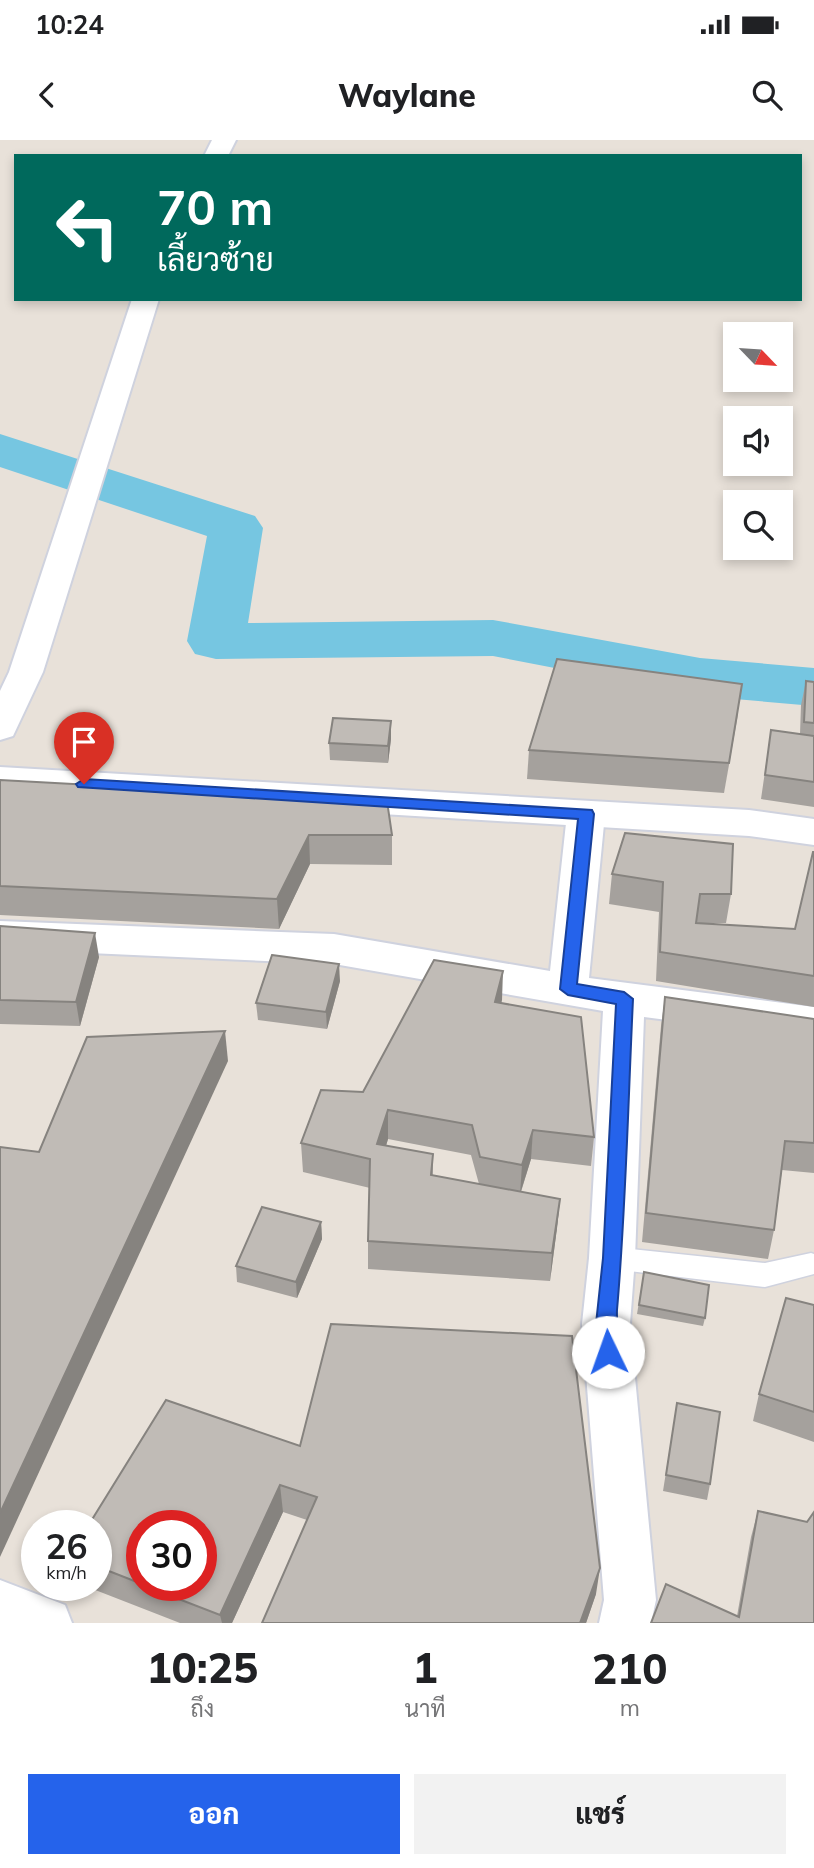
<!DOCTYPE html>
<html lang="th">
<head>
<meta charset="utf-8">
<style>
  body { margin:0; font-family:Mulish,Sarabun,sans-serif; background:#f2f2f2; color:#202124; height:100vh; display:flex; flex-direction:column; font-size:26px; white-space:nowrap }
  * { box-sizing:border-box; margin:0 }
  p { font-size:23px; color:#757577 }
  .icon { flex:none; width:38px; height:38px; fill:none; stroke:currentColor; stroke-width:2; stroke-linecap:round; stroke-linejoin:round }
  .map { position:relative; height:1483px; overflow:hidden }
  .drawer { display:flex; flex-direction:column; background:#fff; flex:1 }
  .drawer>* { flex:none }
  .banner { position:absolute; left:14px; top:14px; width:788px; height:147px; border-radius:0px; box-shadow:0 4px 10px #0003; background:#00695c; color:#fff; overflow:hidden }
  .needle { width:46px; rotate:115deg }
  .fabs { position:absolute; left:723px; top:182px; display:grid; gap:14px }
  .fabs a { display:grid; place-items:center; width:70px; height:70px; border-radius:0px; background:#fff; box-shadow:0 4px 10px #0003; font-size:35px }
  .speed { position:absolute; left:21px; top:1370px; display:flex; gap:14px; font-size:35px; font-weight:700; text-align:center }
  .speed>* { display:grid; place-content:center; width:91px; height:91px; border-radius:50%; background:#fff; box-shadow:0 4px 10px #0003; line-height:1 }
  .speed small { font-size:18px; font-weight:400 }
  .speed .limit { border:10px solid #d22; background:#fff; color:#111 }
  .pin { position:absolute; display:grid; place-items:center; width:60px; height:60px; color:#fff; margin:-72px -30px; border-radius:50% 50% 50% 0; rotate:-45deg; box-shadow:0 0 7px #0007 }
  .pin .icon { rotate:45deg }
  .me { position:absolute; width:77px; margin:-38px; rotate:357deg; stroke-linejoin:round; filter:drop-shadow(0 0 5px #0008) }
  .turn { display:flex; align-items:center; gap:24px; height:147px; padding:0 28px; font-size:32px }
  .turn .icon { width:91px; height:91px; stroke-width:2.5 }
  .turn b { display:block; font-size:49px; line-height:60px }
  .eta { display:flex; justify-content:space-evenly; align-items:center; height:119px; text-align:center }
  .eta b { font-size:42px; font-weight:800; line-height:49px }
  .primary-button { display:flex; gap:14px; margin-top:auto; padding:14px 28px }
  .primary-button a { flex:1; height:80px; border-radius:0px; background:#2563eb; color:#fff; font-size:28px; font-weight:800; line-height:80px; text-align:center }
  .primary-button a+a { background:#f2f2f2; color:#202124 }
  .status { display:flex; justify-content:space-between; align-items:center; height:49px; padding:0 35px; background:#fff; direction:ltr }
  .status svg { height:19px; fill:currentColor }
  header { display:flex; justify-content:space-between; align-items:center; height:91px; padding:0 28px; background:#fff; font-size:32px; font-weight:800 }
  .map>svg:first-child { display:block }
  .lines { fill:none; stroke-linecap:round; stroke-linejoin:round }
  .river { fill:#76c6e1; fill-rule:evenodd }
  .service-casing { stroke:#cfd2de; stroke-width:3 }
  .minor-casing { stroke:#cfd2de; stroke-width:4 }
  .tertiary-casing { stroke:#cfd2de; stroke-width:4 }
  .service { fill:#fff; fill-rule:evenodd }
  .minor { fill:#fff; fill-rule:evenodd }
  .tertiary { fill:#fff; fill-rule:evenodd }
  .wall { fill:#a5a19d; fill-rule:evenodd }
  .shaded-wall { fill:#86837f }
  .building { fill:#c0bbb6; stroke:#86837f; stroke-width:2 }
  .route { fill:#2563eb; stroke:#184099; stroke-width:2 }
</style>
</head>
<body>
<div class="status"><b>10:24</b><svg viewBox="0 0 49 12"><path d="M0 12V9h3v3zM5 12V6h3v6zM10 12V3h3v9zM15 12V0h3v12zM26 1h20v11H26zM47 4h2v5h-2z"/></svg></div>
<header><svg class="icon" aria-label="back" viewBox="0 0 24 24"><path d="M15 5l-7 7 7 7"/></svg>Waylane<svg class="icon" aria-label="search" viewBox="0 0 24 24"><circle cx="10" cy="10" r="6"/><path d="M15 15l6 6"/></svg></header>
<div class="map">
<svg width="814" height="1483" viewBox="0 0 814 1483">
  <rect width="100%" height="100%" fill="#e8e1d9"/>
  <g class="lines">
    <path class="river" d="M0 294 255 376 263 388 248 483 493 480 700 518 814 528V566L700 556 493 516 216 519 195 514 187 501 207 396 0 327Z"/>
    <defs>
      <path id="service" d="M612 1107 765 1123 811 1113 814 1114V1134L765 1147 612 1129 602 1126 598 1118 602 1110Z"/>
      <path id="minor" d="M586 661 599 665 605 674 589 838 814 867V899L644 877 635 1118 630 1184 656 1460 651 1483H599L604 1460 582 1184 589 1118 603 871 334 824 0 809V781L334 794 550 831 567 674 573 665Z"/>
      <g id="tertiary">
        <path d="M212 0H236L228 16H204Z"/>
        <path d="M132 159H159L43 532 13 596 0 600V551L9 532Z"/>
        <path d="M0 627 749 670 814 679V705L749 696 0 651Z"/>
        <path d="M0 1440 65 1465 72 1483H0Z"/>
      </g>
    </defs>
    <use href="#service" class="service-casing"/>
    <use href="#minor" class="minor-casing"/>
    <use href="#tertiary" class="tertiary-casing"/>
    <use href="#service" class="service"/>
    <use href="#minor" class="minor"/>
    <use href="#tertiary" class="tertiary"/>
  </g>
  <g class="wall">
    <path d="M735 388V408H780L789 410 787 419 735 416 734 397Z"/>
    <path d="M806 541 814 542V667L761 659 771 590 800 594 801 565Z"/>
    <path d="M738 574 724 653 527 639 529 610Z"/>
    <path d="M391 581V599L388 623 330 620 329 603Z"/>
    <path d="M0 640 392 695V725L310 724 279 789 0 775Z"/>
    <path d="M814 712V867L656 841 659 772 609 764 612 734 731 754 726 783H699L795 789Z"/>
    <path d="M0 786 99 817 80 886 0 884Z"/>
    <path d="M340 841 327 889 258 880 256 863Z"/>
    <path d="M665 857 814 879V1033L782 1030 774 1090 768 1119 642 1102 661 886Z"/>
    <path d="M502 860 501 863 594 997 591 1026 531 1019 521 1052 560 1059 557 1088 550 1141 368 1129V1101L370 1048 303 1032 301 1003 363 952ZM388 999 471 1015 479 1044 433 1035V1014L386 1006Z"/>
    <path d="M321 1082 322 1099 297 1158 237 1142 236 1126Z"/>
    <path d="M644 1132 705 1178 703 1186 637 1174Z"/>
    <path d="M814 1165V1302L753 1281 759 1254Z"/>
    <path d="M166 1260 596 1454 586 1483H262L307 1380 283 1372 232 1483H180L85 1446H96V1386ZM142 1386 201 1446H142Z"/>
    <path d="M677 1263 710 1344 707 1360 663 1351Z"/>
    <path d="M758 1371 814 1483H651L737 1476 751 1397Z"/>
  </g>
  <g class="shaded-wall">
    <path d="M391 581V599L388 623V606Z"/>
    <path d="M309 695 310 724 279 789 277 759Z"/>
    <path d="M95 793 99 817 80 886 76 862Z"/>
    <path d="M339 824 340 841 327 889 326 872Z"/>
    <path d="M503 831 502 860 493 891 495 862Z"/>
    <path d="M225 891 228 921 0 1417V1373Z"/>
    <path d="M388 970V999L377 1034V1004Z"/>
    <path d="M533 990 531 1019 520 1054 522 1025Z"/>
    <path d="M560 1059 557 1088 550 1141 552 1113Z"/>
    <path d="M321 1082 322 1099 297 1158 296 1142Z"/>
    <path d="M280 1345 283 1372 232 1483H222L220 1475Z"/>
    <path d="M600 1428 596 1454 586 1483H580Z"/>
  </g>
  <g class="building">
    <path d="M780 390H787L789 410 745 408H780Z"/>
    <path d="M557 519 742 544 729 623 529 610Z"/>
    <path d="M806 541 814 542V583L804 582Z"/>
    <path d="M333 578 391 581 388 606 329 603Z"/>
    <path d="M771 590 814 596V642L765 635Z"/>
    <path d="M0 640 387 661 392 695H309L277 759 0 746Z"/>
    <path d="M625 693 733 704 731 754H700L696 783 795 789 813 712H814V836L660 812 663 742 612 734Z"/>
    <path d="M0 786 95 793 76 862 0 860Z"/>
    <path d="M272 815 339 824 326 872 256 863Z"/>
    <path d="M434 820 503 831 495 862 581 877 594 997 533 990 522 1025 480 1017 472 985 388 970 377 1004 433 1014 431 1035 560 1059 552 1113 368 1101 370 1019 301 1003 321 950 363 952Z"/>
    <path d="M665 857 814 879V1003L785 1001 774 1090 646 1073Z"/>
    <path d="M225 891 0 1373V1007L39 1012 87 897Z"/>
    <path d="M262 1067 321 1082 296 1142 236 1126Z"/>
    <path d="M644 1132 709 1145 705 1178 639 1165Z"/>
    <path d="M786 1158 814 1165V1272L759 1254Z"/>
    <path d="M331 1184 572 1196 600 1428 580 1483H262L317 1357 280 1345 220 1475 145 1446H201V1386H142V1444L96 1426V1386H88L166 1260 300 1306Z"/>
    <path d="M677 1263 720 1272 710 1344 666 1335Z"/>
    <path d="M758 1371 807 1382 814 1372V1483H651L666 1444 739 1477Z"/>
  </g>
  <path class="route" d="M84 639 592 670 594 674 577 844 624 852 633 859C628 963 626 1067 617 1170 616 1185 622 1205 615 1218L608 1220 602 1218 596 1184 603 1118 616 864 568 855 560 849 578 679 78 647 76 644Z"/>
</svg>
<div class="fabs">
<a><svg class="needle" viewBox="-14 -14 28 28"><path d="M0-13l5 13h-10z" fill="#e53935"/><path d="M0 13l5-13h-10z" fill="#757577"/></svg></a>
<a><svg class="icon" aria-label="sound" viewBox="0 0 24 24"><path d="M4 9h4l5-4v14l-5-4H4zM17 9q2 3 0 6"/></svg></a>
<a><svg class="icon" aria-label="search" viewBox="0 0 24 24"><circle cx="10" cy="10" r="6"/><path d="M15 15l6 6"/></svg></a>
</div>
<div class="speed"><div>26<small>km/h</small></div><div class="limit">30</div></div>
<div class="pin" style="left:84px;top:644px;background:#d93025"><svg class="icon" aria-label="arrive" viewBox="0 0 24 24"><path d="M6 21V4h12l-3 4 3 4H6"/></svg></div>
<svg class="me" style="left:608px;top:1212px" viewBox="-20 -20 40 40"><circle r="19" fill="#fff"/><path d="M0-13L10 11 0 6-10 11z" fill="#2563eb"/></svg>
<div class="banner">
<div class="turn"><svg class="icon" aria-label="left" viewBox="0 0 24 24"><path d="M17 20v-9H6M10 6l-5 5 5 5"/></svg><div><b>70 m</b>เลี้ยวซ้าย</div></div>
</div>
</div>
<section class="drawer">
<div class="eta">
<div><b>10:25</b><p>ถึง</p></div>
<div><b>1</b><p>นาที</p></div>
<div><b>210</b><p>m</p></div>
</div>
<div class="primary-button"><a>ออก</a><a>แชร์</a></div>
</section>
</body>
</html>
